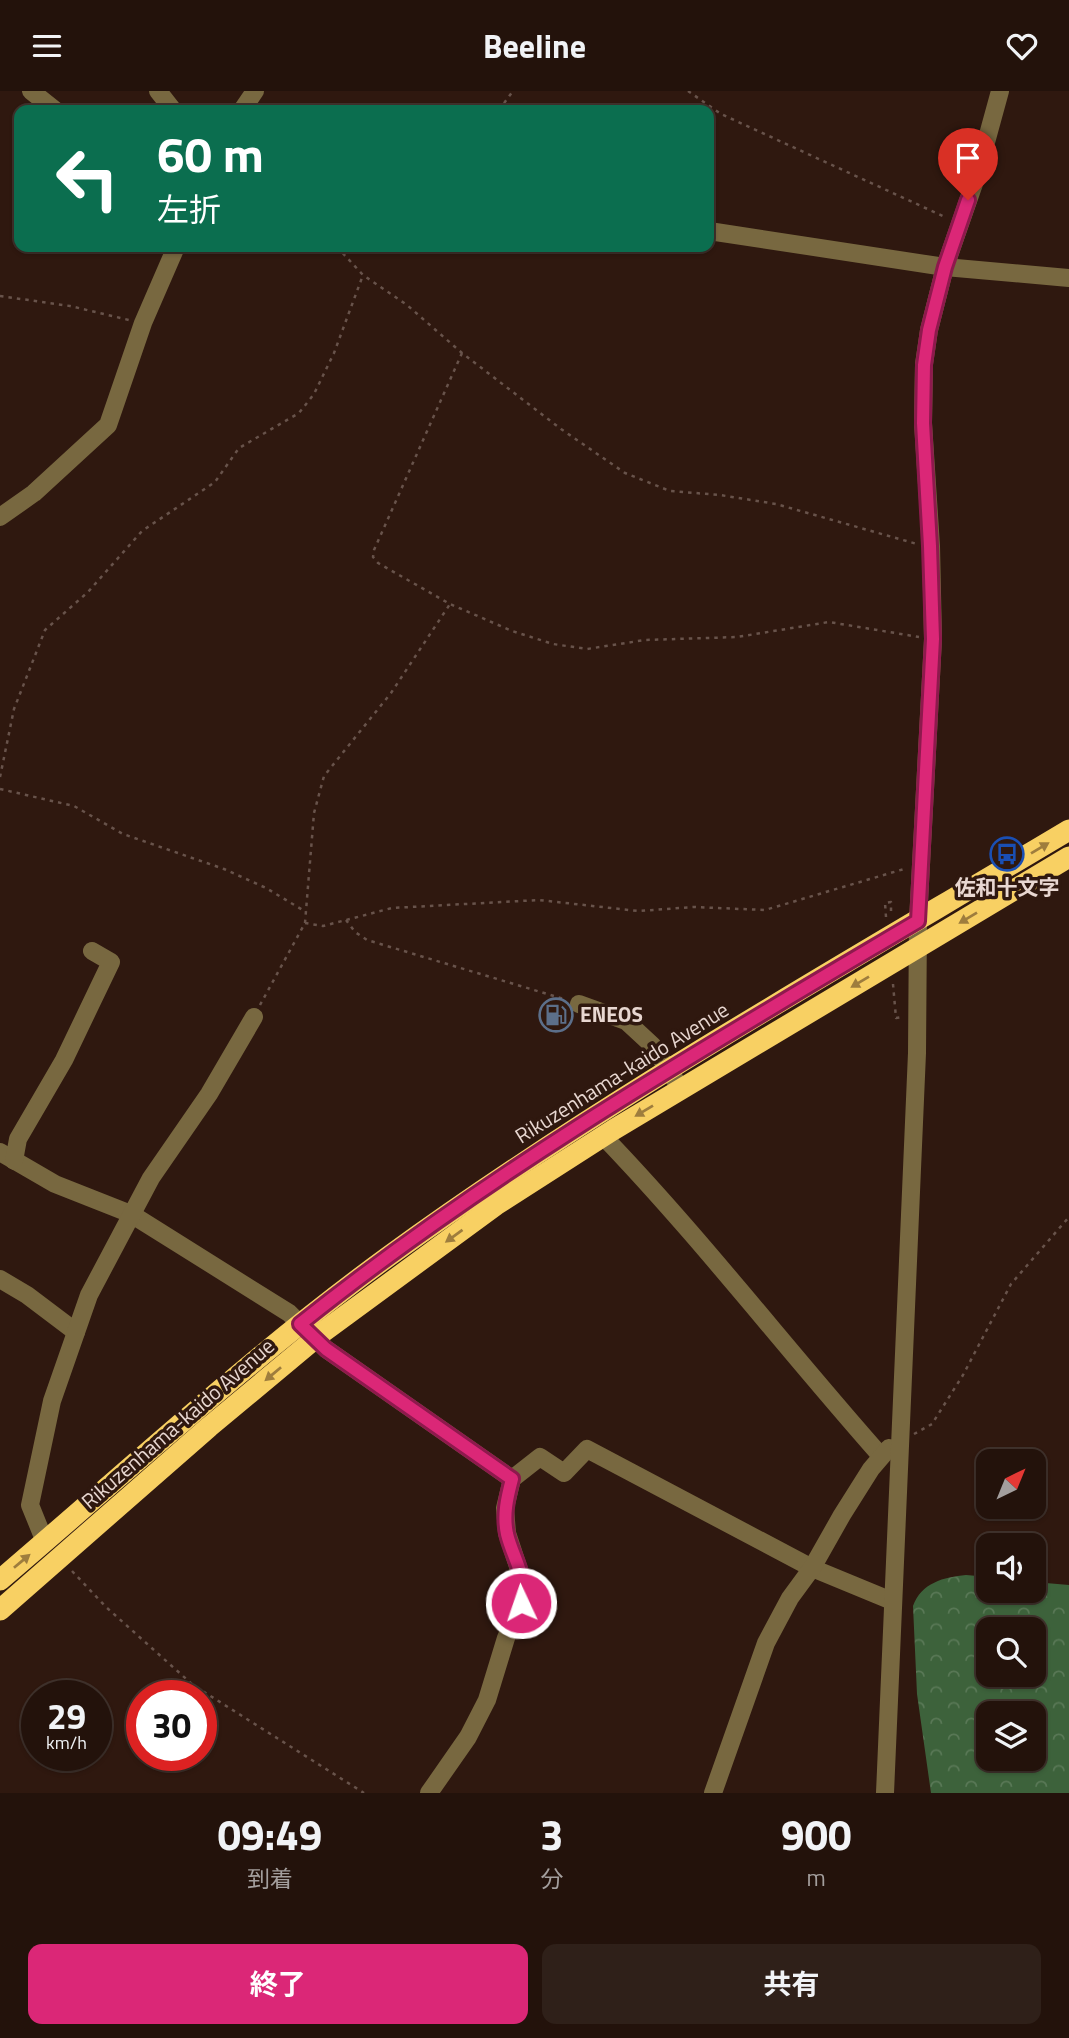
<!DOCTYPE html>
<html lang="ja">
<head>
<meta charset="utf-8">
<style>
  body { margin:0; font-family:"Titillium Web","Noto Sans JP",sans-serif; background:#2f2019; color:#f1f3f6; height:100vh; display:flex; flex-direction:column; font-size:26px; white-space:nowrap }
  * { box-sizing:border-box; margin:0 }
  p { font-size:23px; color:#a39e9d }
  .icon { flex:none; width:38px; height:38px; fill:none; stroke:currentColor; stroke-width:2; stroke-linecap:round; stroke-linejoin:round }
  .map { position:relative; height:1702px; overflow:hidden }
  .sheet { display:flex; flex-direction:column; background:#23120b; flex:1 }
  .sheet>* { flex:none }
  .guide { position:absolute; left:14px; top:14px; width:700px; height:147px; border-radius:14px; box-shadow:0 2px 5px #0004,0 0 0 2px #40322c; background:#0b6e4f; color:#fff; overflow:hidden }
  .needle { width:46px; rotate:43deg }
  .buttons { position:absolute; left:976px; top:1358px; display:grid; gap:14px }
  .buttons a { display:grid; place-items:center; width:70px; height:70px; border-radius:14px; background:#23120b; box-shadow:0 2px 5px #0004,0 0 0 2px #40322c; font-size:35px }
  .speed { position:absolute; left:21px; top:1589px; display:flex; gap:14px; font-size:35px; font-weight:700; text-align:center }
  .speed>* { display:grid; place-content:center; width:91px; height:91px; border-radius:50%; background:#23120b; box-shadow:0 2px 5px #0004,0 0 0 2px #40322c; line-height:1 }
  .speed small { font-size:18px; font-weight:400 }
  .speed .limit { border:10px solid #d22; background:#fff; color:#111 }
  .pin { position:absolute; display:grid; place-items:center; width:60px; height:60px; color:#fff; margin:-72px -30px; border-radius:50% 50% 50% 0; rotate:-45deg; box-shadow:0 0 7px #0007 }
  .pin .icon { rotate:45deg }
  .me { position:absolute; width:77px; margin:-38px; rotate:357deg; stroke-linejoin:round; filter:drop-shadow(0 0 5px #0008) }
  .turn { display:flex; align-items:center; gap:24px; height:147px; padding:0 28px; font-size:32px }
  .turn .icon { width:91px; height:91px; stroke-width:2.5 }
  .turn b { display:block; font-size:49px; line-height:60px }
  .eta { display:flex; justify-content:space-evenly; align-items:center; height:119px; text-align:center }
  .eta b { font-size:42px; font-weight:700; line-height:49px }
  .button { display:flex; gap:14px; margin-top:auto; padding:14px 28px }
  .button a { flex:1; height:80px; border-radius:14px; background:#db2777; color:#fff; font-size:28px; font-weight:700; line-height:80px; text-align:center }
  .button a+a { background:#2f2019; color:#f1f3f6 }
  header { display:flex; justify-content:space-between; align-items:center; height:91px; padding:0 28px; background:#23120b; font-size:32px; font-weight:700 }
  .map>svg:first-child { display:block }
  .forest { fill:url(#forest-crowns); fill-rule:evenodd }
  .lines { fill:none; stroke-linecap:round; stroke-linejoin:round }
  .path { stroke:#68534b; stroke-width:2.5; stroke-dasharray:3.5 5; stroke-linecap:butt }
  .minor { stroke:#786840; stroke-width:18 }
  .highway { stroke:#f8d063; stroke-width:21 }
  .oneway { fill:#9e7d3d }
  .route-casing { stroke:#8e194d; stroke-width:18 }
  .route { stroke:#db2777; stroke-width:12 }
  .labels { text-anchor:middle; stroke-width:7; stroke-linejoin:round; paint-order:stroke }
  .poi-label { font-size:21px; font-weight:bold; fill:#e8d7d1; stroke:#2f180f }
  .street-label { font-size:21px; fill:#e8d7d1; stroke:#2f180f }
</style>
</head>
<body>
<header><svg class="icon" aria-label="menu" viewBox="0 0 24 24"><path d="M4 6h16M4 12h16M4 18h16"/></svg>Beeline<svg class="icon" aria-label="heart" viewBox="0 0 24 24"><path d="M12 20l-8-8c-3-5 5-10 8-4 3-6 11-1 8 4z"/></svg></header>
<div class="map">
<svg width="1069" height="1702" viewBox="0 0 1069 1702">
  <defs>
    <pattern id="forest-crowns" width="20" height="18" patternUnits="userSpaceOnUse" patternTransform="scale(1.75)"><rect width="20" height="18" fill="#3d623b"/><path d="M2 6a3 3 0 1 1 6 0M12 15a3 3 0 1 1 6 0" fill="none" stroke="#597856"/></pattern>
  </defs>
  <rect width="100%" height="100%" fill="#2f180f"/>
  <path class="forest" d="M966 1484 989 1486V1500H1034V1491L1069 1494V1702H931L917 1603 913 1515C921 1492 944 1486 966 1484ZM989 1538H1034V1584H989ZM989 1622H1034V1668H989Z"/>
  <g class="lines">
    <g class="path">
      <path d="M688 0 721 23 945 126"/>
      <path d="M499 19 513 0"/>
      <path d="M337 156 363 184 407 214 462 262 561 338 625 382 670 400 720 404 776 413 917 453"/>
      <path d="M0 205 70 215 129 229"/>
      <path d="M462 262 374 459 373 466 378 472 450 513 512 540 553 553 587 558 645 549 737 546 829 531 919 546"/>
      <path d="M0 686 14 618 45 539 88 501 142 440 215 391 239 357 299 322 314 303 334 262 363 184"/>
      <path d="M0 698 74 715 123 743 224 778 266 797 306 821"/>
      <path d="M886 826 885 812 891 811V823"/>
      <path d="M346 829 355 841 367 849 564 908"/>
      <path d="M305 832 323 835 392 817 539 809 638 820 694 816 765 819 904 778"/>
      <path d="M893 893 896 927 902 926V924"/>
      <path d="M260 914 305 832 314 722 324 685 391 602 450 513"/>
      <path d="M914 1343 932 1333 963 1284 1011 1193 1069 1126"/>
      <path d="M72 1480 106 1516 193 1594 364 1702"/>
    </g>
    <g class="minor">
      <path d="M31 0 55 19"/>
      <path d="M158 0 173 19"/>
      <path d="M242 19 255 0"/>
      <path d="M709 140 945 176 1069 187"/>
      <path d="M0 426 34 402 108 334 143 232 176 156"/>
      <path d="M579 913 626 930 652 954 681 998"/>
      <path d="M603 1045C701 1147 787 1259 881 1365"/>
      <path d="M0 1061 55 1093 131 1123 289 1222 326 1258 512 1388"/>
      <path d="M14 1070 18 1048 64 969 111 871 92 860"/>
      <path d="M0 1188 27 1204 76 1241"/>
      <path d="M45 1451 30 1414 52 1310 89 1204 151 1087 209 1003 254 926"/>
      <path d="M429 1702 468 1646 487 1609 506 1547 521 1512 525 1497 507 1442 505 1417 512 1388 540 1366 564 1382 587 1358 812 1477 892 1510"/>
      <path d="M713 1702 766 1552 790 1507 812 1477 842 1424 871 1378 889 1357"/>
      <path d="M885 1702 917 962 918 830 933 548 931 455 923 332 924 273 929 239 945 176 977 84 1000 0"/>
    </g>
    <g class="highway">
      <path d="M0 1489C128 1380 253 1264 389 1165 605 1008 840 876 1069 739"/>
      <path d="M0 1519 209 1336 323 1241 496 1114 613 1039 1069 766"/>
    </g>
  </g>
  <defs><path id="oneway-solid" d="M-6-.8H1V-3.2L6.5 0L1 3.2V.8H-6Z" transform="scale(1.75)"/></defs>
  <g class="oneway">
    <use href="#oneway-solid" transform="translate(1040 757) rotate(-31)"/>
    <use href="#oneway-solid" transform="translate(968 827) rotate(149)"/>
    <use href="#oneway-solid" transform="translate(860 891) rotate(149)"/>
    <use href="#oneway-solid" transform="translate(644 1020) rotate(149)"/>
    <use href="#oneway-solid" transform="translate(454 1145) rotate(144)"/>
    <use href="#oneway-solid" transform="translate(273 1283) rotate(140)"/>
    <use href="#oneway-solid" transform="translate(22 1470) rotate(-40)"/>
  </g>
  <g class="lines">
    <defs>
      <path id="route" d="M521 1512C528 1485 513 1468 507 1443 503 1424 507 1407 512 1388L326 1258 300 1233C492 1079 707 955 918 830L933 548 930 455 923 332 924 274 929 239 945 176 968 109"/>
    </defs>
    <use href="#route" class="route-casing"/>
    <use href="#route" class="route"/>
  </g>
  <defs>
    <symbol id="bus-ring" viewBox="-11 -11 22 22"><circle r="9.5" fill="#2f180f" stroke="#1a4fb4" stroke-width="1.5"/><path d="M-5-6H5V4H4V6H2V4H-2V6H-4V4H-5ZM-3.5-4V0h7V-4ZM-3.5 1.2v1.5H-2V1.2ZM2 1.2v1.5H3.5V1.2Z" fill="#1a4fb4"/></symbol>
    <symbol id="fuel-ring" viewBox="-11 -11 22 22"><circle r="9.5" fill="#2f180f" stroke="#5c6f8a" stroke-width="1.5"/><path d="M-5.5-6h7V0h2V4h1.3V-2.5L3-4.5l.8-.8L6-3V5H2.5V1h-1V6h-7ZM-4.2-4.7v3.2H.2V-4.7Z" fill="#5c6f8a"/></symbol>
  </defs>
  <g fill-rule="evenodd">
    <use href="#bus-ring" x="988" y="744" width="38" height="38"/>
    <use href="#fuel-ring" x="537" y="905" width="38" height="38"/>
  </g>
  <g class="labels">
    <g class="poi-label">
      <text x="1007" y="804">佐和十文字</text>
      <text x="580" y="931" text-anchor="start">ENEOS</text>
    </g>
    <g class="street-label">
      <text transform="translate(622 982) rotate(-32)" y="7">Rikuzenhama-kaido Avenue</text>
      <text transform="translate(178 1333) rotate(-41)" y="7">Rikuzenhama-kaido Avenue</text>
    </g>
  </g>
</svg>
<div class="buttons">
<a><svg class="needle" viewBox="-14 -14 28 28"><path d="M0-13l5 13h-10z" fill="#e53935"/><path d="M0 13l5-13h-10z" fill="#a39e9d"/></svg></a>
<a><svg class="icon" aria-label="sound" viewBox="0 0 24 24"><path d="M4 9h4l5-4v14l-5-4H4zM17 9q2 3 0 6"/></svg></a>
<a><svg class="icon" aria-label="search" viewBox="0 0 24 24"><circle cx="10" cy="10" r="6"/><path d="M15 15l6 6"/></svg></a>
<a><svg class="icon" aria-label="layers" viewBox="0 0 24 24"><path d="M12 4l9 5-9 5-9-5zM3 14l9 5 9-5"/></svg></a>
</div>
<div class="speed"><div>29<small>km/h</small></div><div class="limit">30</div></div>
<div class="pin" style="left:968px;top:109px;background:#d93025"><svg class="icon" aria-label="arrive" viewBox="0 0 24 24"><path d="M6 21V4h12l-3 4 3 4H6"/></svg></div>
<svg class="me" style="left:521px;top:1512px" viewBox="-20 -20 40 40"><circle r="17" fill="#db2777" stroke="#fff" stroke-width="3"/><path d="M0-11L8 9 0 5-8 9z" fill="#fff"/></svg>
<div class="guide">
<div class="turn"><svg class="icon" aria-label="left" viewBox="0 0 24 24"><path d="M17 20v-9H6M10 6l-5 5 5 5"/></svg><div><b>60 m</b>左折</div></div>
</div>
</div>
<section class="sheet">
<div class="eta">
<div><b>09:49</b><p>到着</p></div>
<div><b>3</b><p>分</p></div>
<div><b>900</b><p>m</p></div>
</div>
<div class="button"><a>終了</a><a>共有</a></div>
</section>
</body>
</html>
